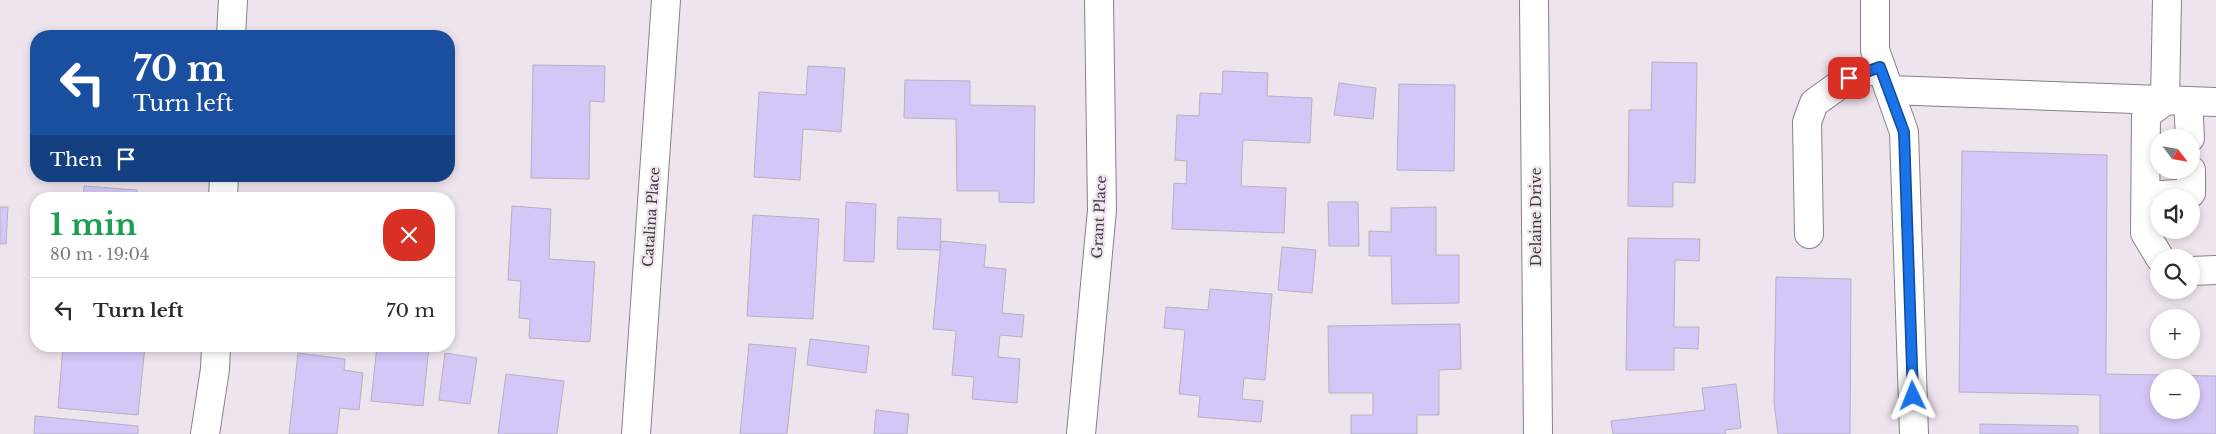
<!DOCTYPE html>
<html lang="en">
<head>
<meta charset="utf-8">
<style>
  body { margin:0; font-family:"Libre Baskerville",serif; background:#f2f2f3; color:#2b2b33; height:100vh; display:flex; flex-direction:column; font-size:19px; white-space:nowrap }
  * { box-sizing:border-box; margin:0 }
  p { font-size:16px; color:#7c7c81 }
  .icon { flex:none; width:28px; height:28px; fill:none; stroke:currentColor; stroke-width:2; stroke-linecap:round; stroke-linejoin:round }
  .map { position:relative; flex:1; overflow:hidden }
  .details { position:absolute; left:30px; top:192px; width:425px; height:160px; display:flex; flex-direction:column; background:#fff; border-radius:20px; box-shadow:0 2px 8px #0003 }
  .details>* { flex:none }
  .top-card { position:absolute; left:30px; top:30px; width:425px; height:152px; border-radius:20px; box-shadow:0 2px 8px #0003; background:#1a4fa0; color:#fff; overflow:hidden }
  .needle { width:32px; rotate:121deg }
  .controls { position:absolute; left:2150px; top:129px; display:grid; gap:10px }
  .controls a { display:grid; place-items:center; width:50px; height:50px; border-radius:50%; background:#fff; box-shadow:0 2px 8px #0003; font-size:25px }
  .pin { position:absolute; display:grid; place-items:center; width:42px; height:42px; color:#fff; margin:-21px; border-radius:10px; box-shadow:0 2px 8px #0006 }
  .me { position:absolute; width:55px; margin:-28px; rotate:358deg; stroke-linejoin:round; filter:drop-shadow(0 0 4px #0008) }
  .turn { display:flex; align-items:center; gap:18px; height:105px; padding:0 20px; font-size:22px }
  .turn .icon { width:65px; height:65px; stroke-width:2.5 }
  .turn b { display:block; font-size:35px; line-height:42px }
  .then { display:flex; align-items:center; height:48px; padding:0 20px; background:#0003; gap:10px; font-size:19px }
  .round { display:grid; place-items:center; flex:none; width:52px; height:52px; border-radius:20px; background:#f2f2f3 }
  .head { display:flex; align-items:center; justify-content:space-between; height:85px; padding:0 20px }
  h1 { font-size:30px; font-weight:700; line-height:38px; color:#1e9e55 }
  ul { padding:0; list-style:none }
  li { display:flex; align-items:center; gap:15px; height:65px; padding:0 20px; border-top:1px solid #e1e1e2 }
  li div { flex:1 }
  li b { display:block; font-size:19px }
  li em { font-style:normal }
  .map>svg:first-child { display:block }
  .building { fill:#d4c7f8; stroke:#b5b3be; fill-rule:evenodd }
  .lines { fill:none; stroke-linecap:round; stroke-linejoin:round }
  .minor-casing { stroke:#898089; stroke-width:30 }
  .minor { stroke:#fff; stroke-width:28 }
  .route-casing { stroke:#114b97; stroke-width:12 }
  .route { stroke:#1a73e8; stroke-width:9 }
  .labels { text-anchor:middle; stroke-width:4.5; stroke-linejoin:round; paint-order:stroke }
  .street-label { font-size:14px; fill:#3f3b3f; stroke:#eee4ed }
</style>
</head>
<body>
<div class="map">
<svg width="2216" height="434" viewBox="0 0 2216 434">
  <rect width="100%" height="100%" fill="#eee4ed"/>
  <g class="building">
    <path d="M1652 62 1697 63 1695 183 1673 182V207L1628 206 1629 110H1651Z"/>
    <path d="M533 65 605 66 604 102 590 101 589 179 531 178Z"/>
    <path d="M808 66 845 68 841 132 803 129 800 180 754 177 759 92 806 95Z"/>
    <path d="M1223 71 1268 73 1267 96 1312 98 1310 143 1243 140 1241 186 1286 188 1284 233 1172 229 1174 183 1186 184 1187 161 1175 160 1177 115 1199 116 1200 93 1222 94Z"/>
    <path d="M905 80 970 81V105L1035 106 1034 203 999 202V191H957L956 119 904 118Z"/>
    <path d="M1339 83 1376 88 1373 119 1334 115Z"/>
    <path d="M1399 84 1455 85 1454 171 1397 170Z"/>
    <path d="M1962 151 2107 155 2106 374 2216 376V434H2100V395L1959 392ZM2159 378H2191V410H2159Z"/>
    <path d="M84 186 137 190V199H83Z"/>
    <path d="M846 202 876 204 874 262 844 261Z"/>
    <path d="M1328 202H1358L1359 246H1329Z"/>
    <path d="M512 206 551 209 549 259 595 262 590 342 529 338 530 319 519 318 521 281 508 280Z"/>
    <path d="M0 207H8L6 244H0Z"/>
    <path d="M1436 207V255H1459V303L1392 304 1391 256H1369V231L1391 232V208Z"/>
    <path d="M753 215 819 219 813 319 747 316Z"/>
    <path d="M898 217 941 219 940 250 897 249Z"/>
    <path d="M1628 238 1700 239 1699 261 1675 260 1674 327H1699L1698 349 1674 348V370H1626Z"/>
    <path d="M941 241 986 245 984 267 1006 269 1002 313 1024 315 1022 337 1000 335 998 357 1020 359 1017 403 972 399 974 377 952 375 956 331 933 329Z"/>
    <path d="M1282 247 1316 250 1312 293 1278 290Z"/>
    <path d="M1776 277 1851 279 1850 434H1778L1774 402Z"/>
    <path d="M1210 289 1272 294 1265 380 1244 378 1242 399 1263 401 1261 422 1198 417 1200 396 1179 394 1185 330 1164 328 1166 307 1208 310Z"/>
    <path d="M1460 324 1461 369 1439 370V415H1417V434H1351V415H1373V393H1329L1328 326Z"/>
    <path d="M810 339 869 346 866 373 807 365Z"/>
    <path d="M749 344 796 348 787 434H740Z"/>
    <path d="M63 346H145L138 415 58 408Z"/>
    <path d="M377 346H429L423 406 371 401Z"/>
    <path d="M298 353 345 359 344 370 363 373 359 410 340 408 337 434H289Z"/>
    <path d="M445 353 477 358 470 404 439 400Z"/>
    <path d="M506 374 564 381 557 434H498Z"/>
    <path d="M1736 384 1741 428 1725 430 1726 434H1613L1611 421 1705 410 1702 388Z"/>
    <path d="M876 410 909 414 907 434H874Z"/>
    <path d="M35 416 138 426V434H34Z"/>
    <path d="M1980 424 2078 426V434H1980Z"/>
  </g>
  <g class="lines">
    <defs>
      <g id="minor">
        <path d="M1534 0 1538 434"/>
        <path d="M1875 0V50L1904 132 1914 434"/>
        <path d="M231 36 233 0"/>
        <path d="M1889 90 2216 102"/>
        <path d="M2188 102 2190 138"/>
        <path d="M2146 196 2191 193V170"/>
        <path d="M223 199 224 176"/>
        <path d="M1809 234 1807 122 1814 103 1849 78 1880 67"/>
        <path d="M2160 258 2145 233 2146 115 2165 101 2167 0"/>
        <path d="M2191 271 2216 270"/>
        <path d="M205 434 215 369 216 346"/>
        <path d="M636 434 666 0"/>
        <path d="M1081 434 1102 210 1099 0"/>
      </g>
    </defs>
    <use href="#minor" class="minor-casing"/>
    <use href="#minor" class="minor"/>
  </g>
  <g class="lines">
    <defs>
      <path id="route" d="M1849 78 1880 67 1904 132 1913 396"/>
    </defs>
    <use href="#route" class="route-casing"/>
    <use href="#route" class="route"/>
  </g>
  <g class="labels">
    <g class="street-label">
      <text transform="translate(651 217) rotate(-86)" y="5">Catalina Place</text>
      <text transform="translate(1099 217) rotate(-87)" y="5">Grant Place</text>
      <text transform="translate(1536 217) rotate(-90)" y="5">Delaine Drive</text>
    </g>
  </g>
</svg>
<div class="controls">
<a><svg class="needle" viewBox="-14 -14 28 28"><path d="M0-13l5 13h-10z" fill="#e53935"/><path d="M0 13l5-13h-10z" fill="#7c7c81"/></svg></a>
<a><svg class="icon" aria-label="sound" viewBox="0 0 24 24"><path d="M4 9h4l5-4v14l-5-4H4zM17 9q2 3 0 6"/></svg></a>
<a><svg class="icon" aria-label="search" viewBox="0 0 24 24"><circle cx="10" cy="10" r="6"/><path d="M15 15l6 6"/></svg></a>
<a>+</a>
<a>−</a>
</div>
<div class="pin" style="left:1849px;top:78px;background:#d93025"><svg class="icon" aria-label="arrive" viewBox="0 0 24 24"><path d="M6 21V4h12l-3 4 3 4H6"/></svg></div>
<svg class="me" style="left:1913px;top:396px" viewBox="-20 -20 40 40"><path d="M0-17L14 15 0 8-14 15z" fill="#1a73e8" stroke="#fff" stroke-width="4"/></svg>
<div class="top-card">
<div class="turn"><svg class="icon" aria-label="left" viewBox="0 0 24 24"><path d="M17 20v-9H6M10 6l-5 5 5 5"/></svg><div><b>70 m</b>Turn left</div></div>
<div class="then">Then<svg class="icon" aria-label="arrive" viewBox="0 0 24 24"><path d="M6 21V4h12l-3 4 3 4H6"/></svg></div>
</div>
<section class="details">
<div class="head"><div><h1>1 min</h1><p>80 m · 19:04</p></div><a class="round" style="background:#d93025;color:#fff"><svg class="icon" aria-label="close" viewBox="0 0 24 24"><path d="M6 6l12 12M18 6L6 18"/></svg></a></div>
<ul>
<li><svg class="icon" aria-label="left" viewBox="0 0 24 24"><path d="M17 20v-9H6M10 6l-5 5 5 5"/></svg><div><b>Turn left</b></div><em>70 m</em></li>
</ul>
</section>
</div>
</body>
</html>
